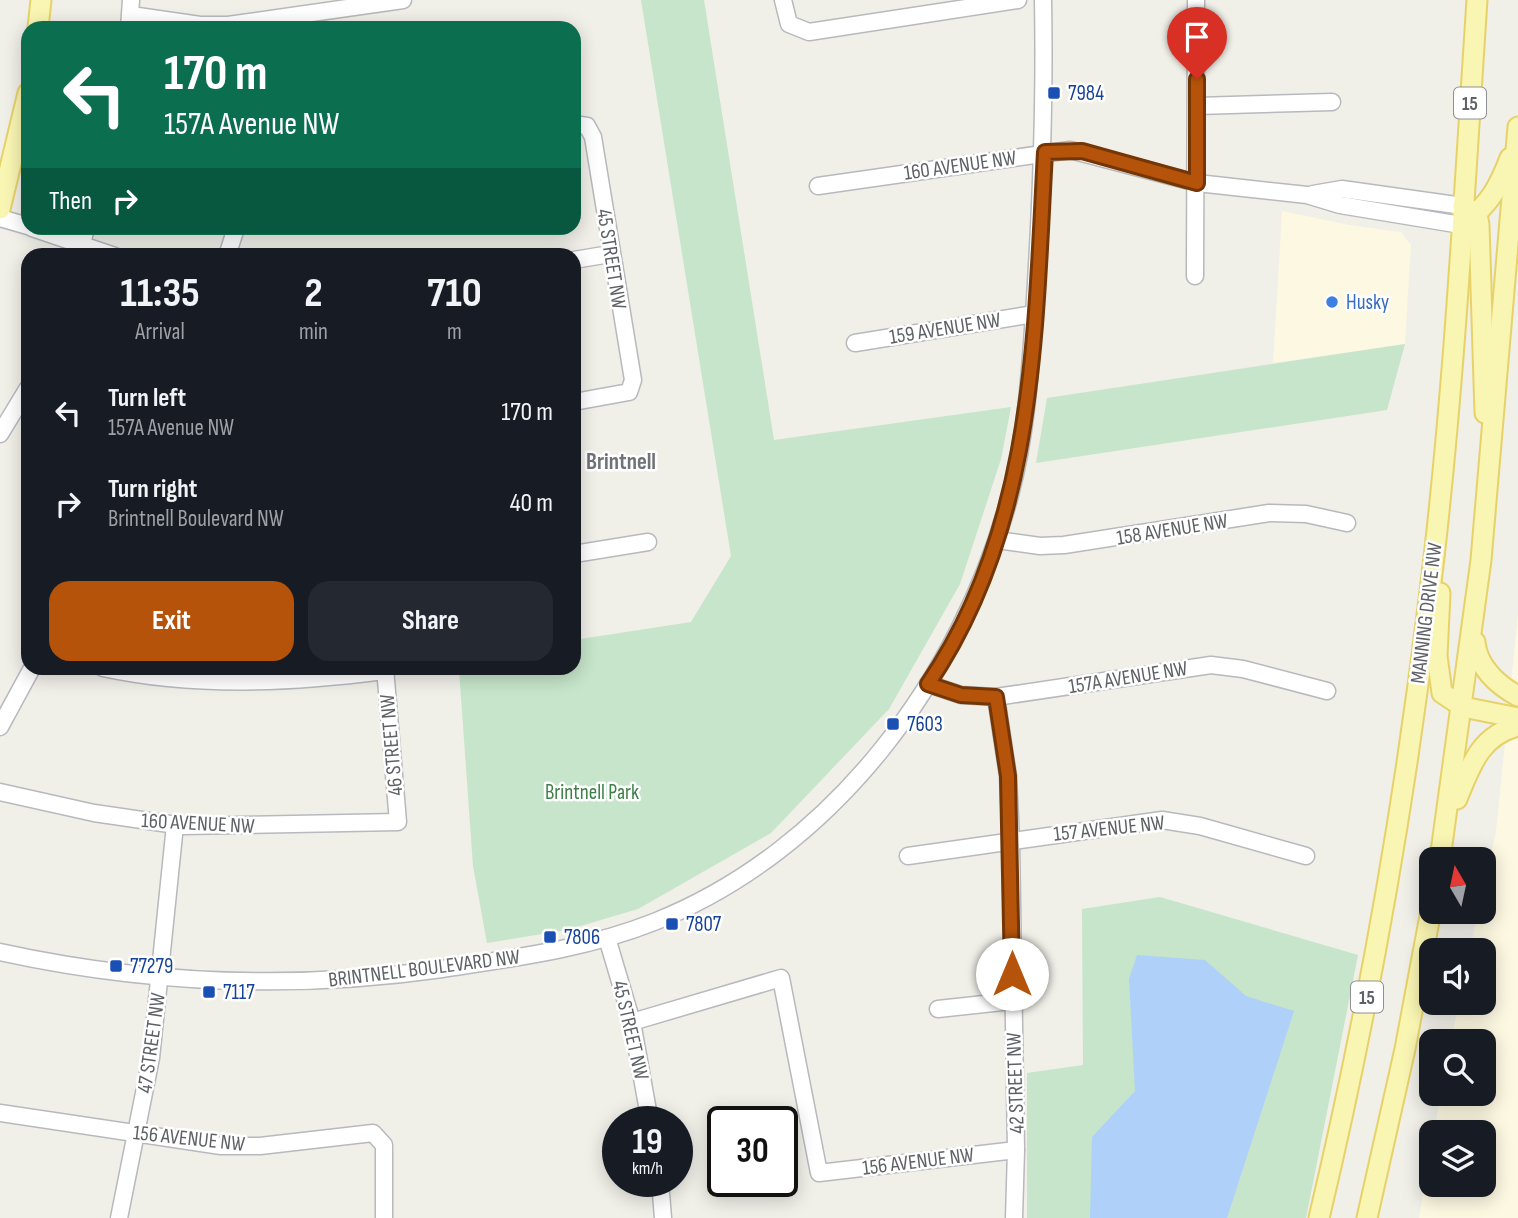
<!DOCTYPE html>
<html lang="en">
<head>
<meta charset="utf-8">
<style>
  body { margin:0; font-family:"Sofia Sans Condensed",sans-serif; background:#242831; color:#f1f3f6; height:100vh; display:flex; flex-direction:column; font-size:26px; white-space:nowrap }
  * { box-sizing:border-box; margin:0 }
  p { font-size:23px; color:#9ea1a6 }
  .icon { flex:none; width:38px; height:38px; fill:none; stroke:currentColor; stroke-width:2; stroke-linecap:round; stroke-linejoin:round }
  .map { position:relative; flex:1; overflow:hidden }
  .details { position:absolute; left:21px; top:248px; width:560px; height:427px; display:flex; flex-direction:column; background:#171b24; border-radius:21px; box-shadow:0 4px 18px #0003 }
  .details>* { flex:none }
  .top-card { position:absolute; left:21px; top:21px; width:560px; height:214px; border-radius:21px; box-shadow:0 4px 18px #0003; background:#0b6e4f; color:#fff; overflow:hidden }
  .needle { width:46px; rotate:351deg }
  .tools { position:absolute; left:1419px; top:847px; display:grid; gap:14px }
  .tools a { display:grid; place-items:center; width:77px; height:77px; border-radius:14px; background:#171b24; box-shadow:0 4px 18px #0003; font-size:35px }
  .speed { position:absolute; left:602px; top:1106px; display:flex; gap:14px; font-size:35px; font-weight:700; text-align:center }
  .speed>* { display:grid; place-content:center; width:91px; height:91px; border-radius:50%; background:#171b24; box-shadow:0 4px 18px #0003; line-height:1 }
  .speed small { font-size:18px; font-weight:400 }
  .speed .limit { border:4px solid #111; border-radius:10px; background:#fff; color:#111 }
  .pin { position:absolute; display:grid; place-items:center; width:60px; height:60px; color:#fff; margin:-72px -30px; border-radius:50% 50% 50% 0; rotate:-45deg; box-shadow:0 0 7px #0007 }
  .pin .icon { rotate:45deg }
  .me { position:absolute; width:77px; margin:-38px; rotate:0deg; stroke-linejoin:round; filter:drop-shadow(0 0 5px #0008) }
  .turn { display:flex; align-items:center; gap:24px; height:147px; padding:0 28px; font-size:32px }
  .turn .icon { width:91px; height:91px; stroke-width:2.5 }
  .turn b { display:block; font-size:49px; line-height:60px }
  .then { display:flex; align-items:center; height:66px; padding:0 28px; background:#0003; gap:14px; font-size:26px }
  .eta { display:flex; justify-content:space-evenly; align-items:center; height:119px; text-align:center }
  .eta b { font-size:42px; font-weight:700; line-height:49px }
  .button { display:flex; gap:14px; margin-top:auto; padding:14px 28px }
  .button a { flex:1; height:80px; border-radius:21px; background:#b45309; color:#fff; font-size:28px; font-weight:700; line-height:80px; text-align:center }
  .button a+a { background:#242831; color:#f1f3f6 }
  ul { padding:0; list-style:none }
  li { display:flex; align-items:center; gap:21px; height:91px; padding:0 28px }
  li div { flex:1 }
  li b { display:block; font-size:26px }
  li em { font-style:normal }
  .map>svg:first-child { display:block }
  .commercial { fill:#fcf8e1 }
  .green { fill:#c6e5ca }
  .water { fill:#afd0f8 }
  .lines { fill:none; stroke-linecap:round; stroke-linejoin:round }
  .minor-casing { stroke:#b7b9bd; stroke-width:19 }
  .major-casing { stroke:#e7d269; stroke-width:23 }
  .minor { stroke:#fff; stroke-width:16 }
  .major { stroke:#f9f5b3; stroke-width:19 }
  .route-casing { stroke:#753606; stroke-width:18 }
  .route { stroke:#b45309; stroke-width:12 }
  .transit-dot { fill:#1a4fb4; stroke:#fff; stroke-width:2.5 }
  .shop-dot { fill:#3f7fe0; stroke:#fff; stroke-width:2.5 }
  .labels { text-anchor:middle; stroke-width:5; stroke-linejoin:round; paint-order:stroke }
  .shield { fill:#fff; stroke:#8f9094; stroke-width:2 }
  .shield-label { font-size:19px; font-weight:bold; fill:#5f6166 }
  .transit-label { font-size:21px; fill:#164399; stroke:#fff; text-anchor:start }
  .street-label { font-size:21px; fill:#5f6166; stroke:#fff }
  .shop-label { font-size:21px; fill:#366cbe; stroke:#fff; text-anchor:start }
  .park-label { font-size:21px; fill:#3c8046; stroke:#fff }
  .neighbourhood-label { font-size:23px; font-weight:bold; fill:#707378; stroke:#fff }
</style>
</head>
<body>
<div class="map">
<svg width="1518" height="1218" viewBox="0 0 1518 1218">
  <rect width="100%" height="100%" fill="#f0efe8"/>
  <g class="commercial">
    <path d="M1282 211 1349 225 1401 232 1411 245 1405 344 1273 363Z"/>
    <path d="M1518 613V1218H1419L1431 1148 1432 1185H1484V1132H1434L1441 1094H1484V1041H1451L1459 1003H1484V950H1470L1478 912H1484V886L1496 831Z"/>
  </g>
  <g class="green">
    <path d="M641 0H704L774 440 1011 407 1001 459 960 584 889 709 771 833 638 909 567 930 487 943 473 866 459 669 574 668V640L691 622 731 556Z"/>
    <path d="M1405 344 1387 410 1036 463 1047 398Z"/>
    <path d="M1160 897 1358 955 1306 1218H1027V1073L1083 1065 1082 909Z"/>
  </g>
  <path class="water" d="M1137 955 1205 960 1246 996 1294 1011 1227 1218H1090L1092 1137 1135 1091 1129 979Z"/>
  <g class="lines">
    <defs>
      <g id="minor">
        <path d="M783 0 789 24 809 32 1018 0"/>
        <path d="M131 15 200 25H228L403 0"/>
        <path d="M129 28 131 0"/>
        <path d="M1197 106 1332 102"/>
        <path d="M574 124 587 126 593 137 633 380 629 392 574 402"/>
        <path d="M818 186 1070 150 1197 183 1307 195 1340 205 1461 225"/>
        <path d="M1313 194 1342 189 1463 206"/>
        <path d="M0 218 28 226"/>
        <path d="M32 228 115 256"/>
        <path d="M79 256 86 228"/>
        <path d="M227 256 236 228"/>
        <path d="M574 260 610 254"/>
        <path d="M1195 276 1196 0"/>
        <path d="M855 343 1034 314"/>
        <path d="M0 434 28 388"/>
        <path d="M997 540 1040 546 1064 545 1269 513 1306 514 1347 523"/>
        <path d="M574 554 648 542"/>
        <path d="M103 668C196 688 290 683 384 671"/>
        <path d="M928 684 961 695 996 697 1211 665 1243 669 1327 691"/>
        <path d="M996 697 1008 776 1011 841 1016 1150 1014 1218"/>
        <path d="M0 727 32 668"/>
        <path d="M0 792 94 813 183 826 398 822 385 668"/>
        <path d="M908 856 1162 820 1200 826 1306 856"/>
        <path d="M607 938 632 1022 650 1122"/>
        <path d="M0 952C146 984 294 990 442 969 514 958 586 949 654 922 833 851 962 677 1010 495 1026 435 1030 375 1034 314 1041 209 1045 105 1043 0"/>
        <path d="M938 1009 1012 1001"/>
        <path d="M632 1022 781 978 819 1173 1016 1150"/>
        <path d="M0 1113 221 1146H260L373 1133 384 1145V1218"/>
        <path d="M660 1181 663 1218"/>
        <path d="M119 1218 151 1058 175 825"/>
      </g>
      <g id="major">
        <path d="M38 28 41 0"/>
        <path d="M1463 206 1477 214 1479 225 1485 413"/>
        <path d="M0 209 28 93"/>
        <path d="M1466 221C1490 205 1500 184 1510 158"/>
        <path d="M1440 593 1437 656 1442 693 1463 707 1518 718"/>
        <path d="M1475 642C1477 666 1497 685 1518 696"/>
        <path d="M1457 799C1470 767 1480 735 1518 726"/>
        <path d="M1440 859 1481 560 1518 127"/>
        <path d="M1319 1218C1368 1012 1405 802 1430 591 1454 395 1464 197 1477 0"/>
        <path d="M1367 1218 1405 1049 1432 905"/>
      </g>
    </defs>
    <use href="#minor" class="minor-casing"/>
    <use href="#major" class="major-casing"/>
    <use href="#minor" class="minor"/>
    <use href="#major" class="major"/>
  </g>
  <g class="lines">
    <defs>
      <path id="route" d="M1012 974 1008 776 996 697 961 695 928 684C1035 527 1035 335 1045 152L1082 151 1197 183V79"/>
    </defs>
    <use href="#route" class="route-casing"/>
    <use href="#route" class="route"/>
  </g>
  <g class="transit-dot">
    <rect x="1047" y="86" width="14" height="14" rx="3.5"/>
    <rect x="886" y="717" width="14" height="14" rx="3.5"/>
    <rect x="665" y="917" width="14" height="14" rx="3.5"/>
    <rect x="543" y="930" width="14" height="14" rx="3.5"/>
    <rect x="109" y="959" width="14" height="14" rx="3.5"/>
    <rect x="202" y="985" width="14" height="14" rx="3.5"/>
  </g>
  <circle class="shop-dot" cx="1332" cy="302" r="7"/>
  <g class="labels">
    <g class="shield">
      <rect x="1454" y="87.5" width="32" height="31" rx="5"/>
      <rect x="1351" y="981.5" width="32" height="31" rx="5"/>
    </g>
    <g class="shield-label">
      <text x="1470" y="110">15</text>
      <text x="1367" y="1004">15</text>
    </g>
    <g class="transit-label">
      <text x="1068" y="100">7984</text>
      <text x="907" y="731">7603</text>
      <text x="686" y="931">7807</text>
      <text x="564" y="944">7806</text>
      <text x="130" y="973">77279</text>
      <text x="223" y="999">7117</text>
    </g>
    <g class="street-label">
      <text transform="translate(960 165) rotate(-8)" y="7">160 AVENUE NW</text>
      <text transform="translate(612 259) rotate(81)" y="7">45 STREET NW</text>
      <text transform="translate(945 328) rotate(-9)" y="7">159 AVENUE NW</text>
      <text transform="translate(1172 529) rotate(-9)" y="7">158 AVENUE NW</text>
      <text transform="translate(1426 613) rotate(-83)" y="7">MANNING DRIVE NW</text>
      <text transform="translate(1128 677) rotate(-9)" y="7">157A AVENUE NW</text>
      <text transform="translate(391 745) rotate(-95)" y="7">46 STREET NW</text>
      <text transform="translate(198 823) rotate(3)" y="7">160 AVENUE NW</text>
      <text transform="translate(1109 828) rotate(-6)" y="7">157 AVENUE NW</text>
      <text transform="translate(424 968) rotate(-7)" y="7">BRINTNELL BOULEVARD NW</text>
      <text transform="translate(631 1030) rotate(77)" y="7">45 STREET NW</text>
      <text transform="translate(151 1043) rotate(-82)" y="7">47 STREET NW</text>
      <text transform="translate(1015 1083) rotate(-92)" y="7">42 STREET NW</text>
      <text transform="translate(189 1138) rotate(6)" y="7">156 AVENUE NW</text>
      <text transform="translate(918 1161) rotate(-7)" y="7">156 AVENUE NW</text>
    </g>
    <g class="shop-label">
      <text x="1346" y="309">Husky</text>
    </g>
    <g class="park-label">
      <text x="592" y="799">Brintnell Park</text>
    </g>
    <g class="neighbourhood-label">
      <text x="621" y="469">Brintnell</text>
    </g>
  </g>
</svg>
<div class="tools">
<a><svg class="needle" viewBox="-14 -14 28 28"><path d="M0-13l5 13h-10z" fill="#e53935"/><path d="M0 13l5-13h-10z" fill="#9ea1a6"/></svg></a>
<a><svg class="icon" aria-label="sound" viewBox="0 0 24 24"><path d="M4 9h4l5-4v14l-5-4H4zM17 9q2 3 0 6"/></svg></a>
<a><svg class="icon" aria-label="search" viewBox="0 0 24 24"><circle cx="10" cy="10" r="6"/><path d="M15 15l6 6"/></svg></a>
<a><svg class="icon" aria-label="layers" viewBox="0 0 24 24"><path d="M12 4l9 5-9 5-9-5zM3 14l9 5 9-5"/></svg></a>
</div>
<div class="speed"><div>19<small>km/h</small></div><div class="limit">30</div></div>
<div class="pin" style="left:1197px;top:79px;background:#d93025"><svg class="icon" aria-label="arrive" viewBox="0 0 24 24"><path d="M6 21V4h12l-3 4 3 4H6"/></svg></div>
<svg class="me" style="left:1012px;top:974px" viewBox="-20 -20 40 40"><circle r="19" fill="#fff"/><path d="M0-13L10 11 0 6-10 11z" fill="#b45309"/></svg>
<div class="top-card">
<div class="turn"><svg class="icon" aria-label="left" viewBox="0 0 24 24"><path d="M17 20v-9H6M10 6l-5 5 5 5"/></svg><div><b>170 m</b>157A Avenue NW</div></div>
<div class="then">Then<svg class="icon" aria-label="right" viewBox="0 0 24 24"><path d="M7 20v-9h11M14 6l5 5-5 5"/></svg></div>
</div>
<section class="details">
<div class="eta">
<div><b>11:35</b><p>Arrival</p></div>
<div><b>2</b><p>min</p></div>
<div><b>710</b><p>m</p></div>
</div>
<ul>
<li><svg class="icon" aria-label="left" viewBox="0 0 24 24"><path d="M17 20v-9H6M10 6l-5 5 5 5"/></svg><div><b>Turn left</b><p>157A Avenue NW</p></div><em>170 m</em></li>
<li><svg class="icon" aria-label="right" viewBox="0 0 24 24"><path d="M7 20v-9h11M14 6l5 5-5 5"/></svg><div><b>Turn right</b><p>Brintnell Boulevard NW</p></div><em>40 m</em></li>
</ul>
<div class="button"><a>Exit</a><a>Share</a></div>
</section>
</div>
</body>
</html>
